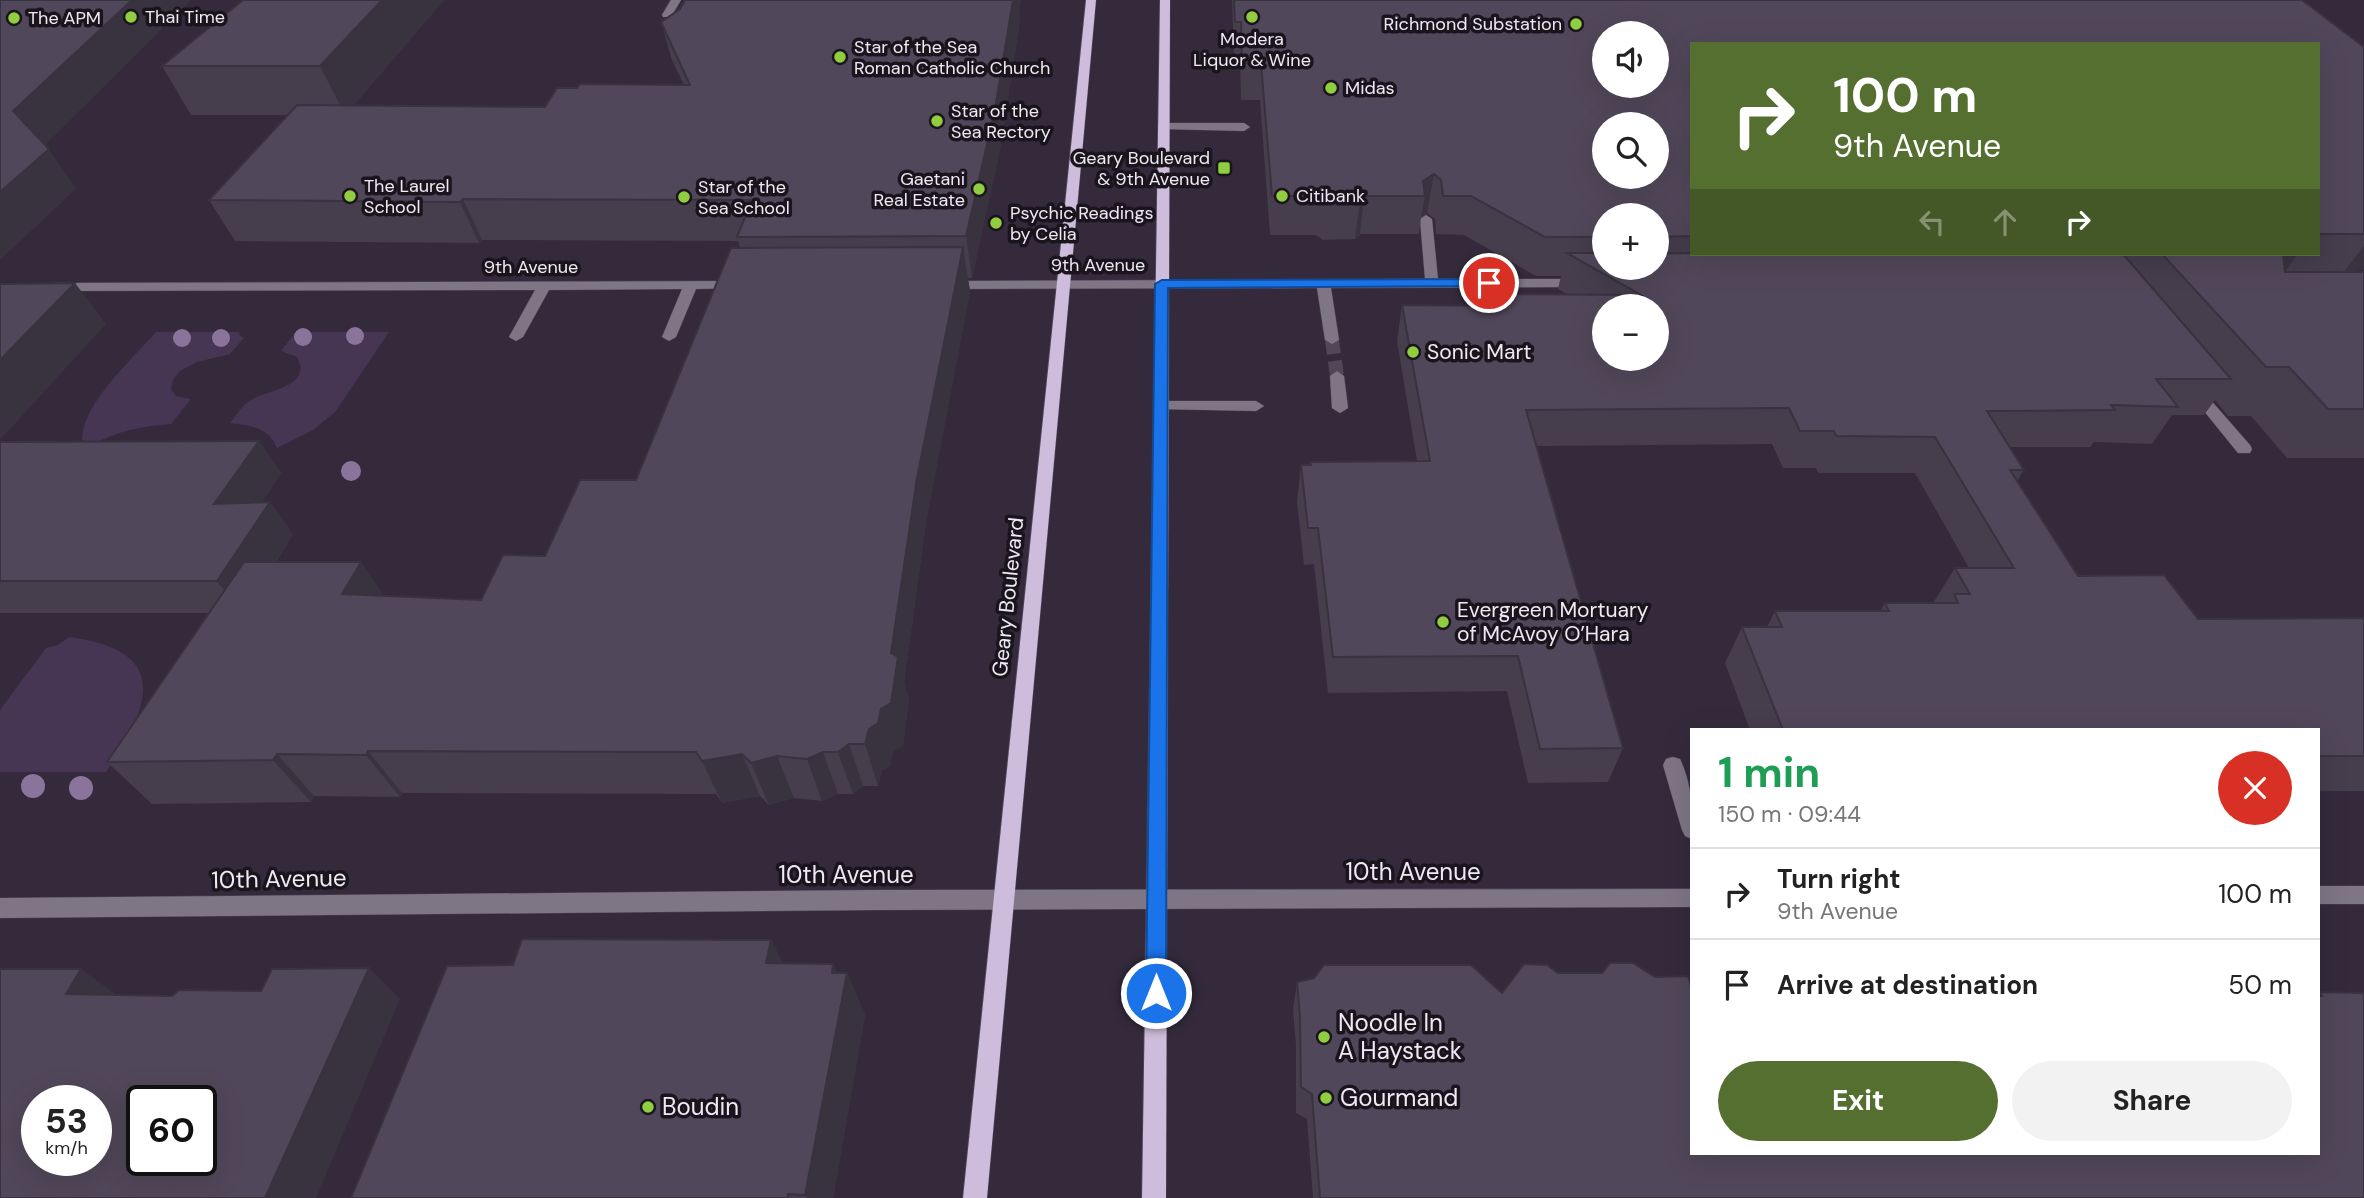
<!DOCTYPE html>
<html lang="en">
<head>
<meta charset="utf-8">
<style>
  body { margin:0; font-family:"DM Sans",sans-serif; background:#f2f2f2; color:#222; height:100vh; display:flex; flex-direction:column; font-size:26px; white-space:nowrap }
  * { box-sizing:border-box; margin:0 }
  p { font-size:23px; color:#767676 }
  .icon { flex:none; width:38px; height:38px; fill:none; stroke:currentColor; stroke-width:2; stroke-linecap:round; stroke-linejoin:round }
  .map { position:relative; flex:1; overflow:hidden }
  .side { position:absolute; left:1690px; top:728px; width:630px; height:427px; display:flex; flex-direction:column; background:#fff; border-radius:0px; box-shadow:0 7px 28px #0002 }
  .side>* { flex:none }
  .top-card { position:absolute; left:1690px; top:42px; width:630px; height:214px; border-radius:0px; box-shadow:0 7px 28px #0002; background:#546f30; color:#fff; overflow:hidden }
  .controls { position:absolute; left:1592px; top:21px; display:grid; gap:14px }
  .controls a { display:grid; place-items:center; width:77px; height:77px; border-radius:50%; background:#fff; box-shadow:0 7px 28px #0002; font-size:35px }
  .speed { position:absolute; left:21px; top:1085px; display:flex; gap:14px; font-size:35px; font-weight:700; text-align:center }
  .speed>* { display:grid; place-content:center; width:91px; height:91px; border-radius:50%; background:#fff; box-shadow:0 7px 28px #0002; line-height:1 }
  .speed small { font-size:18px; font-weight:400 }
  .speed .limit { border:4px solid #111; border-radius:10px; background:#fff; color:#111 }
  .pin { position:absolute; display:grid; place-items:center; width:60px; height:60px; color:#fff; margin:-30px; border:4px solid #fff; border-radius:50%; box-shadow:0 2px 7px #0007 }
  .me { position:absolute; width:77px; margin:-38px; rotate:0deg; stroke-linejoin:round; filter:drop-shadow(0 0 5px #0008) }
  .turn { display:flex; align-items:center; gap:24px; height:147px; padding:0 28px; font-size:32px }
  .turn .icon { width:91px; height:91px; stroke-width:2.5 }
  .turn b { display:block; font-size:49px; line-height:60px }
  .lanes { display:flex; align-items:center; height:66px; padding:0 28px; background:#0003; justify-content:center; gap:35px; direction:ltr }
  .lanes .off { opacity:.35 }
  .round { display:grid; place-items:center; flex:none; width:74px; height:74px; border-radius:37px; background:#f2f2f2 }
  .headline { display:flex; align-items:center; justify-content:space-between; height:119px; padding:0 28px }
  h1 { font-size:42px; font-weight:700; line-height:52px; color:#1e9e55 }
  .cta { display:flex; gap:14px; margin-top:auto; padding:14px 28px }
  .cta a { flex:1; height:80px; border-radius:42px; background:#546f30; color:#fff; font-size:28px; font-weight:700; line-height:80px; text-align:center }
  .cta a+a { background:#f2f2f2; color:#222 }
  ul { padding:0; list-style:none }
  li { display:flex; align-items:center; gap:21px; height:91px; padding:0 28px; border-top:2px solid #e0e0e0 }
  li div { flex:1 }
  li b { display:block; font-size:26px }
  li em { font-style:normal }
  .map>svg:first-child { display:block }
  .green { fill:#463553 }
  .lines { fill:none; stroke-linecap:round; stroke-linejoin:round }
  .minor-tunnel { stroke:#504758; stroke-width:14; stroke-dasharray:14 7; stroke-linecap:butt }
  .minor-casing { stroke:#4e4556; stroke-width:1 }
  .major-casing { stroke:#4e4556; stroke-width:1 }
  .minor { fill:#7e7685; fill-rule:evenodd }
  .major { fill:#cdbcdb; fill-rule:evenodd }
  .tree { fill:#8a749b }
  .wall { fill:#463d4d; fill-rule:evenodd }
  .shaded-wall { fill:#39323f }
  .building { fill:#51475a; stroke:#39323f; stroke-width:2; fill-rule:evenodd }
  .route { fill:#1a73e8; stroke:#114b97; stroke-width:2 }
  .poi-dot { fill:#90cd41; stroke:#1a151d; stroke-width:2.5 }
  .labels { text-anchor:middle; stroke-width:7; stroke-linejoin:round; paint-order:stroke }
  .far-poi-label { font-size:18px; fill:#f0e9f5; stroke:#1a151d; text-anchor:start }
  .far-street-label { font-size:18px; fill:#f0e9f5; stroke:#1a151d }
  .poi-label { font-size:21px; fill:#f0e9f5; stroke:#1a151d; text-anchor:start }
  .street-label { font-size:21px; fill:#f0e9f5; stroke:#1a151d }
  .near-street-label { font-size:24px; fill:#f0e9f5; stroke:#1a151d }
  .near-poi-label { font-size:24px; fill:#f0e9f5; stroke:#1a151d; text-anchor:start }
</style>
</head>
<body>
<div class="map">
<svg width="2364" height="1198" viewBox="0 0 2364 1198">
  <rect width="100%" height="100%" fill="#342a3c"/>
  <g class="green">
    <path d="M156 332H239L240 336 244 338 230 354 197 362 180 371 173 380 171 389 176 396 191 399 171 424C141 426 117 431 90 446L82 440C83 402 132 360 156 332Z"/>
    <path d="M296 332H389L335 412 313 430 277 448C268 426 250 426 230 423 235 417 241 407 248 402 262 390 314 389 297 357L281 351Z"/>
    <path d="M69 637C173 651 150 706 106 772H0V710L46 648 58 645Z"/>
  </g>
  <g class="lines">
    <path class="minor-tunnel" d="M1332 340 1337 376"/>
    <defs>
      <g id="minor">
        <path d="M671 0H681L671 17H663L662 15Z"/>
        <path d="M1164 123H1244L1250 127 1244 131 1160 129 1158 127Z"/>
        <path d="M1426 215 1432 219 1438 279H1584L1591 283 1584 287 1331 288 1339 340 1332 344 1325 340 1317 288 947 289 940 285 947 281 1425 279 1420 219Z"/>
        <path d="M740 281 745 282V288L696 289 676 337 669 341 662 337 682 289 549 290 523 337 516 341 509 337 535 290 54 291 47 287 54 283Z"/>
        <path d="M1337 371 1344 376 1348 408 1340 413 1332 408 1330 376Z"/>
        <path d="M2196 387 2201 389 2250 445 2252 449 2250 453H2238L2191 395 2189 392 2191 389Z"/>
        <path d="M1161 401H1256L1264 406 1256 411 1156 409 1153 406Z"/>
        <path d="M1673 757 1680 759C1692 784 1693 812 1692 839L1685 836 1682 830 1663 765 1666 759Z"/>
        <rect x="2319" y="886" width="45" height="18"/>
        <path d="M1692 889V907L880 910 0 918V898L880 890Z"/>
      </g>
      <g id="major">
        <path d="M1086 0H1096L987 1198H963Z"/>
        <path d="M1160 0H1170L1166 1198H1142Z"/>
      </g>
    </defs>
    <use href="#minor" class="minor-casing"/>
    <use href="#major" class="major-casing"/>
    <use href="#minor" class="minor"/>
    <use href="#major" class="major"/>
  </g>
  <g class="tree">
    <circle cx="355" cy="336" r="9"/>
    <circle cx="303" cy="337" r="9"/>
    <circle cx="182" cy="338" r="9"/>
    <circle cx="221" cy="338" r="9"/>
    <circle cx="351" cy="471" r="10"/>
    <circle cx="33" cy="786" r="12"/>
    <circle cx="81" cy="788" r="12"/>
  </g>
  <g class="wall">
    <path d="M243 0H444L353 106 545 107 684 85 672 60 661 22 1019 11 1020 20 1000 149 972 278H968L970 291 926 522 904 683 909 700 903 746 893 751 890 766 882 771 878 786H863L853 794H838L822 801 794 798 769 805 760 796 722 803 716 794 402 793 400 797 314 796 311 802 152 804 107 762 209 613H0V442L259 441 281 473 261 503 270 502 293 534 276 562 384 596 481 600 545 556 636 480 740 248 738 241 482 240 479 243 235 241 209 200 289 115H191L162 66Z"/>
    <path d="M1232 0H2302L2364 47V269L2348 272H2364V458H2287L2251 416H2228L2215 400 2204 415H2172L2152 444 2094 442 2090 447H2010L2024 470 2017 481 2078 576 2198 619 2364 618V791H2319V730H1750L1725 663 1742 627H1767L1775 611H1880L1885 603H1933L1955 568H1969L1915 473H1818L1816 468H1783L1772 444 1537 446 1623 748 1608 782 1528 783 1507 691 1328 693 1314 564 1304 565 1297 502 1301 465 1417 461 1397 341 1402 305 1492 306 1494 294H1567L1558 289 1561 276H1536L1464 235 1436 234 1435 219 1427 213 1421 217 1419 234H1360L1355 239 1323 240 1316 235H1270L1260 100H1241L1240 58H1234ZM1692 44H2319V254H1692ZM1605 215H1657V268H1605Z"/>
    <path d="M771 940 783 964H833L837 973H847L865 1015 833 1198H351L513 965Z"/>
    <path d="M1558 973 1655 977 1692 990 2319 1153V993H2364V1198H1313L1307 1119 1296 1113V1045L1293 1010 1297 982 1502 993Z"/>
  </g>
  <g class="shaded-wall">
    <path d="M132 0H191L40 150 13 111Z"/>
    <path d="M382 0H444L345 115 320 66Z"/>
    <path d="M1013 0H1022L1019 11 1020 20 1000 149 972 278 966 236Z"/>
    <path d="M49 149 76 189 0 260V192Z"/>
    <path d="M1434 174 1427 213 1421 217 1425 196 1423 181Z"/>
    <path d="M1364 196 1360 234 1355 239 1360 201Z"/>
    <path d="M463 199 482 240 479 243 460 202Z"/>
    <path d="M2364 246V269L2343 273Z"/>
    <path d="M963 247 970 291 926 522 904 683 909 700 903 746 893 751 890 766 882 771 878 786 865 744 891 653 917 478Z"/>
    <path d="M2275 254H2298L2274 287Z"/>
    <path d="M75 283 106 324 0 440V360Z"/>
    <path d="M259 441 281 473 238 536 214 504Z"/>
    <path d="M270 502 293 534 243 613 217 581Z"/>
    <path d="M361 562 391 606 342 594Z"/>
    <path d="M849 744 863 786 853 794 838 752Z"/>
    <path d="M368 751 402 793 400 797 366 755Z"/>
    <path d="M823 752 838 794 822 801 807 759Z"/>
    <path d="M277 754 314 796 311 802 273 760Z"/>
    <path d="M742 754 760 796 722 803 702 761Z"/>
    <path d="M777 756 794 798 769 805 751 763Z"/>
    <path d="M771 940 792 983 766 963Z"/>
    <path d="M833 964 844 990 847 973 865 1015 833 1198H807L805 1195Z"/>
    <path d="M369 968 400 999 316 1198H265Z"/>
    <path d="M81 969 125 1001 66 994Z"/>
  </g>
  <g class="building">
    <path d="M0 0H132L13 111 49 149 0 192Z"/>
    <path d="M243 0H382L320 66H162Z"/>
    <path d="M685 0H1013L995 109 966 236 737 237 752 200 463 199 460 202 209 200 297 105 545 107 557 88H577L580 84 690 85 661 22 680 9Z"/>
    <path d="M1234 0H2302L2364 47V234H2319V44H1692V236L1657 237V215H1605V237H1545L1471 196H1443L1441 180 1434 174 1423 181 1425 196H1364L1360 201H1326L1320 196H1272L1261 63H1242L1241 22H1235ZM1605 33H1657V86H1605ZM1605 124H1657V177H1605Z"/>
    <path d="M963 247 917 478 891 653 898 657 891 703 881 709 878 723 869 729 865 744H849L838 752H823L807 759 777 756 751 763 742 754 702 761 696 752 368 751 366 755 277 754 273 760 107 762 244 562H361L342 594 481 600 503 555 545 556 580 480H636L731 248Z"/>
    <path d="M1567 253H1605V268H1657V253L2123 254 2231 379H2156L2178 407 2111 405 2115 410 1987 411 2024 470H2010L2078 576 2164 575 2198 619 2364 618V756H2319V730H1783L1742 627H1782L1775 611H1889L1885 603H1958L1954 594H1970L1955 568H2014L1935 437 1836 436 1834 431H1800L1789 408 1526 410 1623 748 1540 749 1518 656 1333 657 1318 528H1308L1301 465H1311L1310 462 1430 461 1402 305 1497 306 1494 294 1641 295ZM1605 306H1657V359H1605Z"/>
    <path d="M2162 254H2283L2285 272H2364V409H2328L2289 367H2266Z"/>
    <path d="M75 283 0 360V284Z"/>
    <path d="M259 441 214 504 270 502 217 581H0V442Z"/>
    <path d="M522 939 771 940 766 963 833 964 832 973H847L805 1195 788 1194V1198H351L447 966 513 965Z"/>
    <path d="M1610 963H1633L1655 977 1688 976 1692 990V1153H2319V996H2322L2319 992 2364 993V1198H1320L1312 1094 1301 1087 1300 1017 1297 982 1314 978 1324 965H1471L1502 993 1524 964 1547 965 1558 973H1602Z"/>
    <path d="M369 968 265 1198H0V969H81L66 994 172 996 179 990 261 991 272 969ZM37 1101H96V1160H37ZM142 1101H201V1160H142Z"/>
  </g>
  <path class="route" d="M1489 279 1493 281V286L1168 288 1166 993 1163 1000 1156 1003 1149 1000 1146 993 1155 284 1162 280Z"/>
  <g class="poi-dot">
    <circle cx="131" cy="17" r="7"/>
    <circle cx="1252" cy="17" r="7"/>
    <circle cx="14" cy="18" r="7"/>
    <circle cx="1576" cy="24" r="7"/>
    <circle cx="840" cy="57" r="7"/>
    <circle cx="1331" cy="88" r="7"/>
    <circle cx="937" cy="121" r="7"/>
    <rect x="1217" y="161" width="14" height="14" rx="3.5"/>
    <circle cx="979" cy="189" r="7"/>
    <circle cx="350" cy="196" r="7"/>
    <circle cx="1282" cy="196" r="7"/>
    <circle cx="684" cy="197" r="7"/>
    <circle cx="996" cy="223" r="7"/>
    <circle cx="1413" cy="352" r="7"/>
    <circle cx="1443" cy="622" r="7"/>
    <circle cx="1324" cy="1037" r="7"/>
    <circle cx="1326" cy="1098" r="7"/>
    <circle cx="648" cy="1107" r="7"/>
  </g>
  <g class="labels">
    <g class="far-poi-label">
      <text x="145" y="23">Thai Time</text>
      <text x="28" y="24">The APM</text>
      <text x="1562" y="30" text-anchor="end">Richmond Substation</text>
      <text x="1252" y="45" text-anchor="middle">Modera<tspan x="1252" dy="21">Liquor &amp; Wine</tspan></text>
      <text x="854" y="53">Star of the Sea<tspan x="854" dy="21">Roman Catholic Church</tspan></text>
      <text x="1345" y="94">Midas</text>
      <text x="951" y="117">Star of the<tspan x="951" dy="21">Sea Rectory</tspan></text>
      <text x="1210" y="164" text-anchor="end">Geary Boulevard<tspan x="1210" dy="21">&amp; 9th Avenue</tspan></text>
      <text x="965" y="185" text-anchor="end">Gaetani<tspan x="965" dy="21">Real Estate</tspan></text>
      <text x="364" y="192">The Laurel<tspan x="364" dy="21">School</tspan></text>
      <text x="698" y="193">Star of the<tspan x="698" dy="21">Sea School</tspan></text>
      <text x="1296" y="202">Citibank</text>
      <text x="1010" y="219">Psychic Readings<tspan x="1010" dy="21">by Celia</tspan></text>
    </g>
    <g class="far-street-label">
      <text x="1098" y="271">9th Avenue</text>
      <text x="531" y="273">9th Avenue</text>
    </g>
    <g class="poi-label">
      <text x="1427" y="359">Sonic Mart</text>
      <text x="1457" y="617">Evergreen Mortuary<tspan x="1457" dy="24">of McAvoy O’Hara</tspan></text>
    </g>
    <g class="street-label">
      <text transform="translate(1008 597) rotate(-84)" y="7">Geary Boulevard</text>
    </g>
    <g class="near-street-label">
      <text x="1413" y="880">10th Avenue</text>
      <text x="846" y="883">10th Avenue</text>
      <text transform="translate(279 879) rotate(-1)" y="8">10th Avenue</text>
    </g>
    <g class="near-poi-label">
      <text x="1338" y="1031">Noodle In<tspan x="1338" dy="28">A Haystack</tspan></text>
      <text x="1340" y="1106">Gourmand</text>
      <text x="662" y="1115">Boudin</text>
    </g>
  </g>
</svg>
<div class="controls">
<a><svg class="icon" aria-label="sound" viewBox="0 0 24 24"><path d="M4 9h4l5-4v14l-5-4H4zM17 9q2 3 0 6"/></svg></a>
<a><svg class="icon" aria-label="search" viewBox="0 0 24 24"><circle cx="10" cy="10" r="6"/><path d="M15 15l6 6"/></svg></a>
<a>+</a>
<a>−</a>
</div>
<div class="speed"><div>53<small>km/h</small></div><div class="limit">60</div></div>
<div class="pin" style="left:1489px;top:283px;background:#d93025"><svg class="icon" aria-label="arrive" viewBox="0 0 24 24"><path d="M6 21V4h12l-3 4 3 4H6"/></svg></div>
<svg class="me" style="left:1156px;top:993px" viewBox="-20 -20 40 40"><circle r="17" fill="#1a73e8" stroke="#fff" stroke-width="3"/><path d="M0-11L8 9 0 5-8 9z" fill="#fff"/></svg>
<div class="top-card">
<div class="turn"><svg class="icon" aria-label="right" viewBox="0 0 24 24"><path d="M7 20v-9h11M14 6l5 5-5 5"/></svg><div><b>100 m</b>9th Avenue</div></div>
<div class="lanes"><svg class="icon off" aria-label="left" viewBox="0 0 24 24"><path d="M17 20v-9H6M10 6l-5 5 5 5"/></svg><svg class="icon off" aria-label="ahead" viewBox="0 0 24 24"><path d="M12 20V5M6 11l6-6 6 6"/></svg><svg class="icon" aria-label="right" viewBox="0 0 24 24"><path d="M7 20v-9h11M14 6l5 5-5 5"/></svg></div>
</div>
<section class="side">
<div class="headline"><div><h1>1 min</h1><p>150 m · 09:44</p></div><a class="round" style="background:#d93025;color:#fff"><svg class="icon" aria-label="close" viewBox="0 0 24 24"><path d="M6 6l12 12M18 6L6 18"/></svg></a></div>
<ul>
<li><svg class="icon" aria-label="right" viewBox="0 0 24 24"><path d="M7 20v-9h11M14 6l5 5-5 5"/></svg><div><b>Turn right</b><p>9th Avenue</p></div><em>100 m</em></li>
<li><svg class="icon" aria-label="arrive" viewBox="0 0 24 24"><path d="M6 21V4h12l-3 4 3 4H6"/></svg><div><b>Arrive at destination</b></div><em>50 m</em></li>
</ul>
<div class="cta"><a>Exit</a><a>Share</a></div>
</section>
</div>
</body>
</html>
